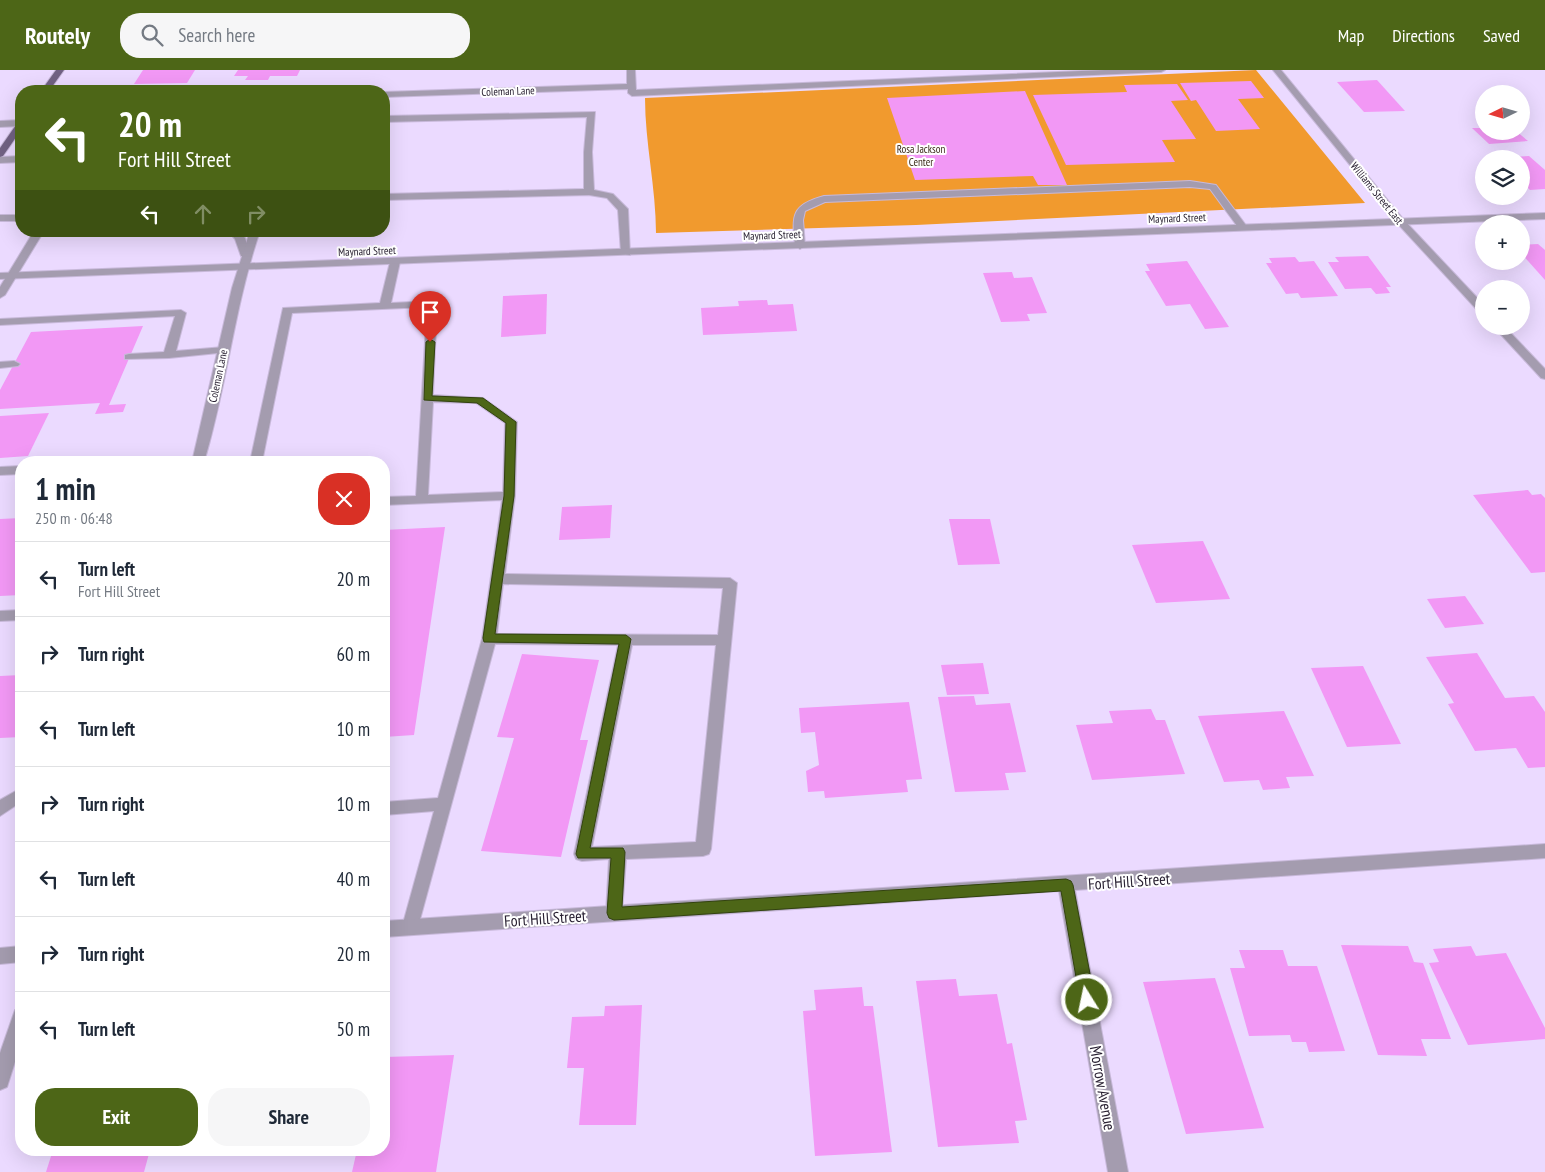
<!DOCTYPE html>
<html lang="en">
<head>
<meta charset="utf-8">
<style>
  body { margin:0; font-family:"PT Sans Narrow",sans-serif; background:#f6f6f7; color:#1f2937; height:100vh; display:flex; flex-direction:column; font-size:19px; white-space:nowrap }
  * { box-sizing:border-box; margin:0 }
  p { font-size:16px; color:#747a83 }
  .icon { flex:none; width:28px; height:28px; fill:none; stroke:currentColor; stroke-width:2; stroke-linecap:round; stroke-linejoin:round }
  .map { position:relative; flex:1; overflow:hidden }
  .side { position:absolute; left:15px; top:386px; width:375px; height:700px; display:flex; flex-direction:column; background:#fff; border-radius:20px; box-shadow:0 5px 20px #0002 }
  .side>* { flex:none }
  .top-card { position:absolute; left:15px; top:15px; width:375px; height:152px; border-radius:20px; box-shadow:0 5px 20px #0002; background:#4d6617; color:#fff; overflow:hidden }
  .needle { width:32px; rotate:265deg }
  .fabs { position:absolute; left:1475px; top:15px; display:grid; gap:10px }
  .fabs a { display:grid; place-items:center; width:55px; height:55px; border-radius:50%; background:#fff; box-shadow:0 5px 20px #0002; font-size:25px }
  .pin { position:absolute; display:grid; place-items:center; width:42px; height:42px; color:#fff; margin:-51px -21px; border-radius:50% 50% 50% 0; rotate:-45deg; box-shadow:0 0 5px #0007 }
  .pin .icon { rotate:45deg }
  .me { position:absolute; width:55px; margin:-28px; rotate:350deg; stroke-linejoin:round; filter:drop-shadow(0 0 4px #0008) }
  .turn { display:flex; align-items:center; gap:18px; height:105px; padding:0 20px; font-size:22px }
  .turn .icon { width:65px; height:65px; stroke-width:2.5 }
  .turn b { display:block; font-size:35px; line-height:42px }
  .lanes { display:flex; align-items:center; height:48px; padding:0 20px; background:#0003; justify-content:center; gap:25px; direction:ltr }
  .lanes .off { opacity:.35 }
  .round { display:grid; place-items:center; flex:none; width:52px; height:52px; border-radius:20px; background:#f6f6f7 }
  .headline { display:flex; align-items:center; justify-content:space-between; height:85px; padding:0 20px }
  h1 { font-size:30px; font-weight:700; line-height:38px }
  .cta { display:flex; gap:10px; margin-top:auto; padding:10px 20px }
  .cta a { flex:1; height:58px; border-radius:20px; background:#4d6617; color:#fff; font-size:20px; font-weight:700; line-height:58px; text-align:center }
  .cta a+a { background:#f6f6f7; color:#1f2937 }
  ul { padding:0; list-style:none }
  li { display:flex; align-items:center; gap:15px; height:75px; padding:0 20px; border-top:1px solid #e0e1e3 }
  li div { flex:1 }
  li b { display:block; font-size:19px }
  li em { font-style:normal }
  header { display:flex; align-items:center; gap:30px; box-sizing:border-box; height:70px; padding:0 25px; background:#4d6617; color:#fff }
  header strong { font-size:24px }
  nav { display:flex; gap:28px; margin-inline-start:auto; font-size:18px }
  .search { width:350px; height:45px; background:#f6f6f7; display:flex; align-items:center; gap:12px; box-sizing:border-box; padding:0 18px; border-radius:20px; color:#747a83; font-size:19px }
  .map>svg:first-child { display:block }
  .green { fill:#f19a2e }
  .building { fill:#f298f5 }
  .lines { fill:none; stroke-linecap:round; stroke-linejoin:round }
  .service-casing { stroke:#c8b9da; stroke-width:2 }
  .minor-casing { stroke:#c8b9da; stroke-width:2 }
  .tertiary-casing { stroke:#c8b9da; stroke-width:2 }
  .primary-casing { stroke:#c8b9da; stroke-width:2 }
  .service { fill:#a49caf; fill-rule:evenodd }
  .minor { fill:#a49caf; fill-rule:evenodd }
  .tertiary { fill:#a49caf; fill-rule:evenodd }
  .primary { fill:#716183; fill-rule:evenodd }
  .route { fill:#4d6617; stroke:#32420f }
  .labels { text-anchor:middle; stroke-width:4; stroke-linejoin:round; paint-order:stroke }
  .far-street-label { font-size:11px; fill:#292132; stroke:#fff }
  .far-park-label { font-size:11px; fill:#3b2a19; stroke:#fff }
  .near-street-label { font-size:16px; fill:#292132; stroke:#fff }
</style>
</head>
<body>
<header>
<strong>Routely</strong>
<div class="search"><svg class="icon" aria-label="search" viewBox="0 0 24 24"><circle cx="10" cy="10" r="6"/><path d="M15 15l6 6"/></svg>Search here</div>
<nav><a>Map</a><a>Directions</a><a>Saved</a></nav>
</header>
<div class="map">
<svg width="1545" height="1102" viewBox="0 0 1545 1102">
  <rect width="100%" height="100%" fill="#ebdaff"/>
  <path class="green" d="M1256 0 1365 133 916 155 656 163C656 118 645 73 645 28Z"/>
  <g class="building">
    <path d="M143 0H195L187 13 134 14Z"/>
    <path d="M238 0H300L297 6H270L268 10H245L248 6H234Z"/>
    <path d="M1377 10 1405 41 1364 42 1337 12Z"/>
    <path d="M1251 11 1264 28 1238 29 1260 59 1216 61 1196 30 1191 31 1180 13Z"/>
    <path d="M1177 14 1188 30 1171 31 1196 69 1162 70 1175 92 1066 95 1033 25 1127 22 1124 15Z"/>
    <path d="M1025 21 1067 115H1038L1033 106 915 110 887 28Z"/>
    <path d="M1472 58H1484V61H1516L1528 71 1489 74Z"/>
    <path d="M1529 86 1545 100V119L1530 120 1525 115H1521V89L1508 87Z"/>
    <path d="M1538 174 1545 180V210L1521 183V175Z"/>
    <path d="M1368 186 1391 217H1386L1390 223 1376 224 1371 218 1345 219 1328 192H1339L1335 187Z"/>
    <path d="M1295 187 1299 192 1314 191 1338 226 1301 228 1298 223 1286 224 1266 193H1272L1269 188Z"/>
    <path d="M1187 191 1229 257 1205 259 1190 234 1166 236 1145 201H1150L1146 194Z"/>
    <path d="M1012 202 1014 208 1032 207 1047 243 1027 244 1030 251 1001 252 983 203Z"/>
    <path d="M547 224 546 264 501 267 503 226Z"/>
    <path d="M767 230 768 235 793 234 797 261 703 265 701 238 739 236 738 231Z"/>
    <path d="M143 256 109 335 126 334 123 342 95 344 100 333 0 339V320L31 262Z"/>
    <path d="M49 343 28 386 0 388V346Z"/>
    <path d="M1528 420 1532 425 1541 424 1545 428V502L1531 503 1473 425Z"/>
    <path d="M612 435 610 468 559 470 562 437Z"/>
    <path d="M21 448V525L0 526V449Z"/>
    <path d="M949 449H990L1000 494 958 495Z"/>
    <path d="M445 457 414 665 384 667V460Z"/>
    <path d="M1203 471 1230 529 1156 533 1132 475Z"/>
    <path d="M1465 526 1484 554 1445 558 1427 529Z"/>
    <path d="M1477 583 1505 628 1534 626 1545 642V697L1528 698 1516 678 1475 681 1448 634 1454 633 1426 587Z"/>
    <path d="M522 584 599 590 580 670H588L561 787 481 781 514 668 497 667Z"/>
    <path d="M983 593 989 624 947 625 941 595Z"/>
    <path d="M1363 596 1401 674 1347 677 1311 598Z"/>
    <path d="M21 605V667L0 668V606Z"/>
    <path d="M974 626 976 635 1010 633 1026 702 1005 703 1009 720 955 722 938 627Z"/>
    <path d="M909 632 922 709 906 710 908 722 825 728 824 721 808 722 806 701 819 695 815 662 801 663 799 638Z"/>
    <path d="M1151 639 1156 650H1165L1185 704 1092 710 1076 655 1113 653 1109 641Z"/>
    <path d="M1284 641 1314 706 1286 707 1290 718 1263 720 1259 710 1224 712 1198 646Z"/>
    <path d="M1341 875 1408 876 1414 892 1423 893 1451 969H1421L1427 986 1378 985Z"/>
    <path d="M1471 876 1476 886 1506 883 1545 958V969L1468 975 1429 893 1439 892 1433 879Z"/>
    <path d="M1239 880H1283L1288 896H1317L1345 981 1309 982 1306 972H1292L1290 965 1249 966 1230 898H1245Z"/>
    <path d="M1215 908 1264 1058 1186 1064 1143 912Z"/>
    <path d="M956 909 959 926 997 924 1007 974 1012 973 1027 1050 1015 1051 1019 1073 938 1077 916 911Z"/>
    <path d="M862 917 864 936H873L892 1082 815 1086 803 941 816 940 814 920Z"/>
    <path d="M642 935 636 1055H579L584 998H567L572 947 604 946 605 936Z"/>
    <path d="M454 985 436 1102H352L357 1080H384V987Z"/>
    <path d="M53 1080H150L144 1102H46Z"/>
  </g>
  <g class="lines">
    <defs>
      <g id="service">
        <path d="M595 42 592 82 594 120 613 124 628 139 630 185 621 183 618 140 607 128 589 125 384 130V124L584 119V82L587 47 384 52V46Z"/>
        <path d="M21 50V56L0 57V51Z"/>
        <path d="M21 86V92L0 93V87Z"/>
        <path d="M1190 111 1216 115 1248 158 1246 160H1240L1210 119 1190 117 825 132 805 141 803 150 805 176 800 179 795 176C792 145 791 135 824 126Z"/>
        <rect x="0" y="145" width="21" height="6"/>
        <path d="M34 161H44L5 225 0 228V217Z"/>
        <path d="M228 161H239L245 168 250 184 249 186H241L235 169Z"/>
        <path d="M395 189 400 192 391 233 432 231 437 234 433 325 483 328 517 352 515 426 505 504 730 508 737 513 711 779 709 784 703 786 626 789 622 843 620 848 614 850 608 848 606 843 609 789 582 791 576 789 574 784 618 575 495 574 418 857 416 862 410 865 404 862 402 857 434 741 384 745V732L438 728 482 569 502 430 384 435V427L416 426 427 237 292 243 262 392H250L283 238 380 233 390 192ZM433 332 476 333 505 353 503 422 428 425ZM503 514 723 518 718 565 497 564ZM632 575H716L696 772 592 777Z"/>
        <path d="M181 240 186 243 176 281 224 277 228 278V282L169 288 125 289V285L129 284 164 282 175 246 0 255V249Z"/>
        <path d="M14 291 20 294 18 296 0 298V292Z"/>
        <path d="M198 387 202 388 203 392H164L170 388Z"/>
        <path d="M21 396V404L0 405V397Z"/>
        <path d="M21 540V550L0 551V541Z"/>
        <path d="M21 718V732L0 746V730Z"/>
      </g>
      <g id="minor">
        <path d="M627 0H635L636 20 1105 0H1165L1161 2 632 26 628 23V19L384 27V22L627 14Z"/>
        <path d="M1273 0H1281L1403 149 1484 235V244L1480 243 1397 153Z"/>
        <path d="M250 161H260C234 237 227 317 204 392H192L232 218Z"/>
        <path d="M1493 256H1504L1545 299V309L1541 308Z"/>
        <path d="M1545 774V788L1075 820 1128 1102H1108L1059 821 384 867V851Z"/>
        <path d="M21 876V892L0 894V878Z"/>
        <path d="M21 938V973L7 1017 0 1020V983L15 940Z"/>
      </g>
      <path id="tertiary" d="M1545 143V149L0 209V203Z"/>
      <g id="primary">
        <path d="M56 0H64L49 21H41Z"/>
        <path d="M21 51V60L3 86 0 87V78L18 52Z"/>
      </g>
    </defs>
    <use href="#service" class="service-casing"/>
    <use href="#minor" class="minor-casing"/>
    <use href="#tertiary" class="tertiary-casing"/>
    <use href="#primary" class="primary-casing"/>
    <use href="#service" class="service"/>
    <use href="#minor" class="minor"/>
    <use href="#tertiary" class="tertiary"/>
    <use href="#primary" class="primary"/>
  </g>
  <path class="route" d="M430 269 435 272 432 326 483 328 516 352 514 426 495 564 626 565 631 569 590 778H623L625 782 622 837 1066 809 1071 811 1073 815 1095 930 1092 935 1087 937 1082 935 1080 930 1061 821 614 850 609 848 607 843 611 788H578L576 784 619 574 484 572 483 568 504 426 506 353 477 333 424 330 426 272Z"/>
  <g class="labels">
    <g class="far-street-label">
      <text transform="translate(508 21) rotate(-2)" y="4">Coleman Lane</text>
      <text transform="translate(1377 123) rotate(51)" y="4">Williams Street East</text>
      <text transform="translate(1177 148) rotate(-2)" y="4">Maynard Street</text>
      <text transform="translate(772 165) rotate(-2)" y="4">Maynard Street</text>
      <text transform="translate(367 181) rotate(-2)" y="4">Maynard Street</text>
      <text transform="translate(218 306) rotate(-78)" y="4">Coleman Lane</text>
    </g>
    <g class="far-park-label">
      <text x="921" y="83">Rosa Jackson<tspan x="921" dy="13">Center</tspan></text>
    </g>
    <g class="near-street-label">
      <text transform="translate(1129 811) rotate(-4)" y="6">Fort Hill Street</text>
      <text transform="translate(545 848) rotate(-4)" y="6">Fort Hill Street</text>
      <text transform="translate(1103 1018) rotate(80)" y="6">Morrow Avenue</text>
    </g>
  </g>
</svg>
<div class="fabs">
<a><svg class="needle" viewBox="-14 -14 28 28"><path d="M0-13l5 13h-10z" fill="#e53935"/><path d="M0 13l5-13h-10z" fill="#747a83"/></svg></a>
<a><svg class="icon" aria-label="layers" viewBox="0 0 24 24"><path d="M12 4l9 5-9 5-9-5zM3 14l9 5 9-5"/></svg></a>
<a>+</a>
<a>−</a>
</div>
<div class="pin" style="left:430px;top:272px;background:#d93025"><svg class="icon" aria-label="arrive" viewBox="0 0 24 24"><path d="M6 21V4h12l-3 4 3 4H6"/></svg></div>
<svg class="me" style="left:1087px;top:930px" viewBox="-20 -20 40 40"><circle r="17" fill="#4d6617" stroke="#fff" stroke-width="3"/><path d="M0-11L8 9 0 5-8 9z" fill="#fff"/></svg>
<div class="top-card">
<div class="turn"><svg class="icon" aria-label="left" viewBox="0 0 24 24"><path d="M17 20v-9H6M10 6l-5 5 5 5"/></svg><div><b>20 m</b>Fort Hill Street</div></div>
<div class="lanes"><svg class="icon" aria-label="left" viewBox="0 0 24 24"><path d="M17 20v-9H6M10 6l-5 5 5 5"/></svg><svg class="icon off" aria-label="ahead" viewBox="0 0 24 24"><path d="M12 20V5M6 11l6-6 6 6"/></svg><svg class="icon off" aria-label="right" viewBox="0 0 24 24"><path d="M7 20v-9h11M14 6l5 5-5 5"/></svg></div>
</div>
<section class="side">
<div class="headline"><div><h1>1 min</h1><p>250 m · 06:48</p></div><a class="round" style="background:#d93025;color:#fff"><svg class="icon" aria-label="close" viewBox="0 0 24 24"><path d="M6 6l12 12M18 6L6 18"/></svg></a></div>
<ul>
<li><svg class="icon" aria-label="left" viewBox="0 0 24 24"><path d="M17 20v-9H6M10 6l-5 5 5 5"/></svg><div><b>Turn left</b><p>Fort Hill Street</p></div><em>20 m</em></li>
<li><svg class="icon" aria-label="right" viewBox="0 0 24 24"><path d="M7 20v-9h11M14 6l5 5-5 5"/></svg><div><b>Turn right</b></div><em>60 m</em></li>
<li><svg class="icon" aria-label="left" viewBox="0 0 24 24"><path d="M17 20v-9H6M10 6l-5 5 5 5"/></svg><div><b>Turn left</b></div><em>10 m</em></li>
<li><svg class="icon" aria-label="right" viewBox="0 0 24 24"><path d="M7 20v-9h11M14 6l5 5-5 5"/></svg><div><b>Turn right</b></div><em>10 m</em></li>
<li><svg class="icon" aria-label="left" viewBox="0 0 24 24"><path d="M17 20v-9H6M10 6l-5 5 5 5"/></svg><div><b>Turn left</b></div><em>40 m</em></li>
<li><svg class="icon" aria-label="right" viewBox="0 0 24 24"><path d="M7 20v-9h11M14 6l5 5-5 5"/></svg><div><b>Turn right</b></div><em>20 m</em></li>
<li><svg class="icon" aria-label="left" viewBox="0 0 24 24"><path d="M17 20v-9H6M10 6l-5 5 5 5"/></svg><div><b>Turn left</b></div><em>50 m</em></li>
</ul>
<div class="cta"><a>Exit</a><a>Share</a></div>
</section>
</div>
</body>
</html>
